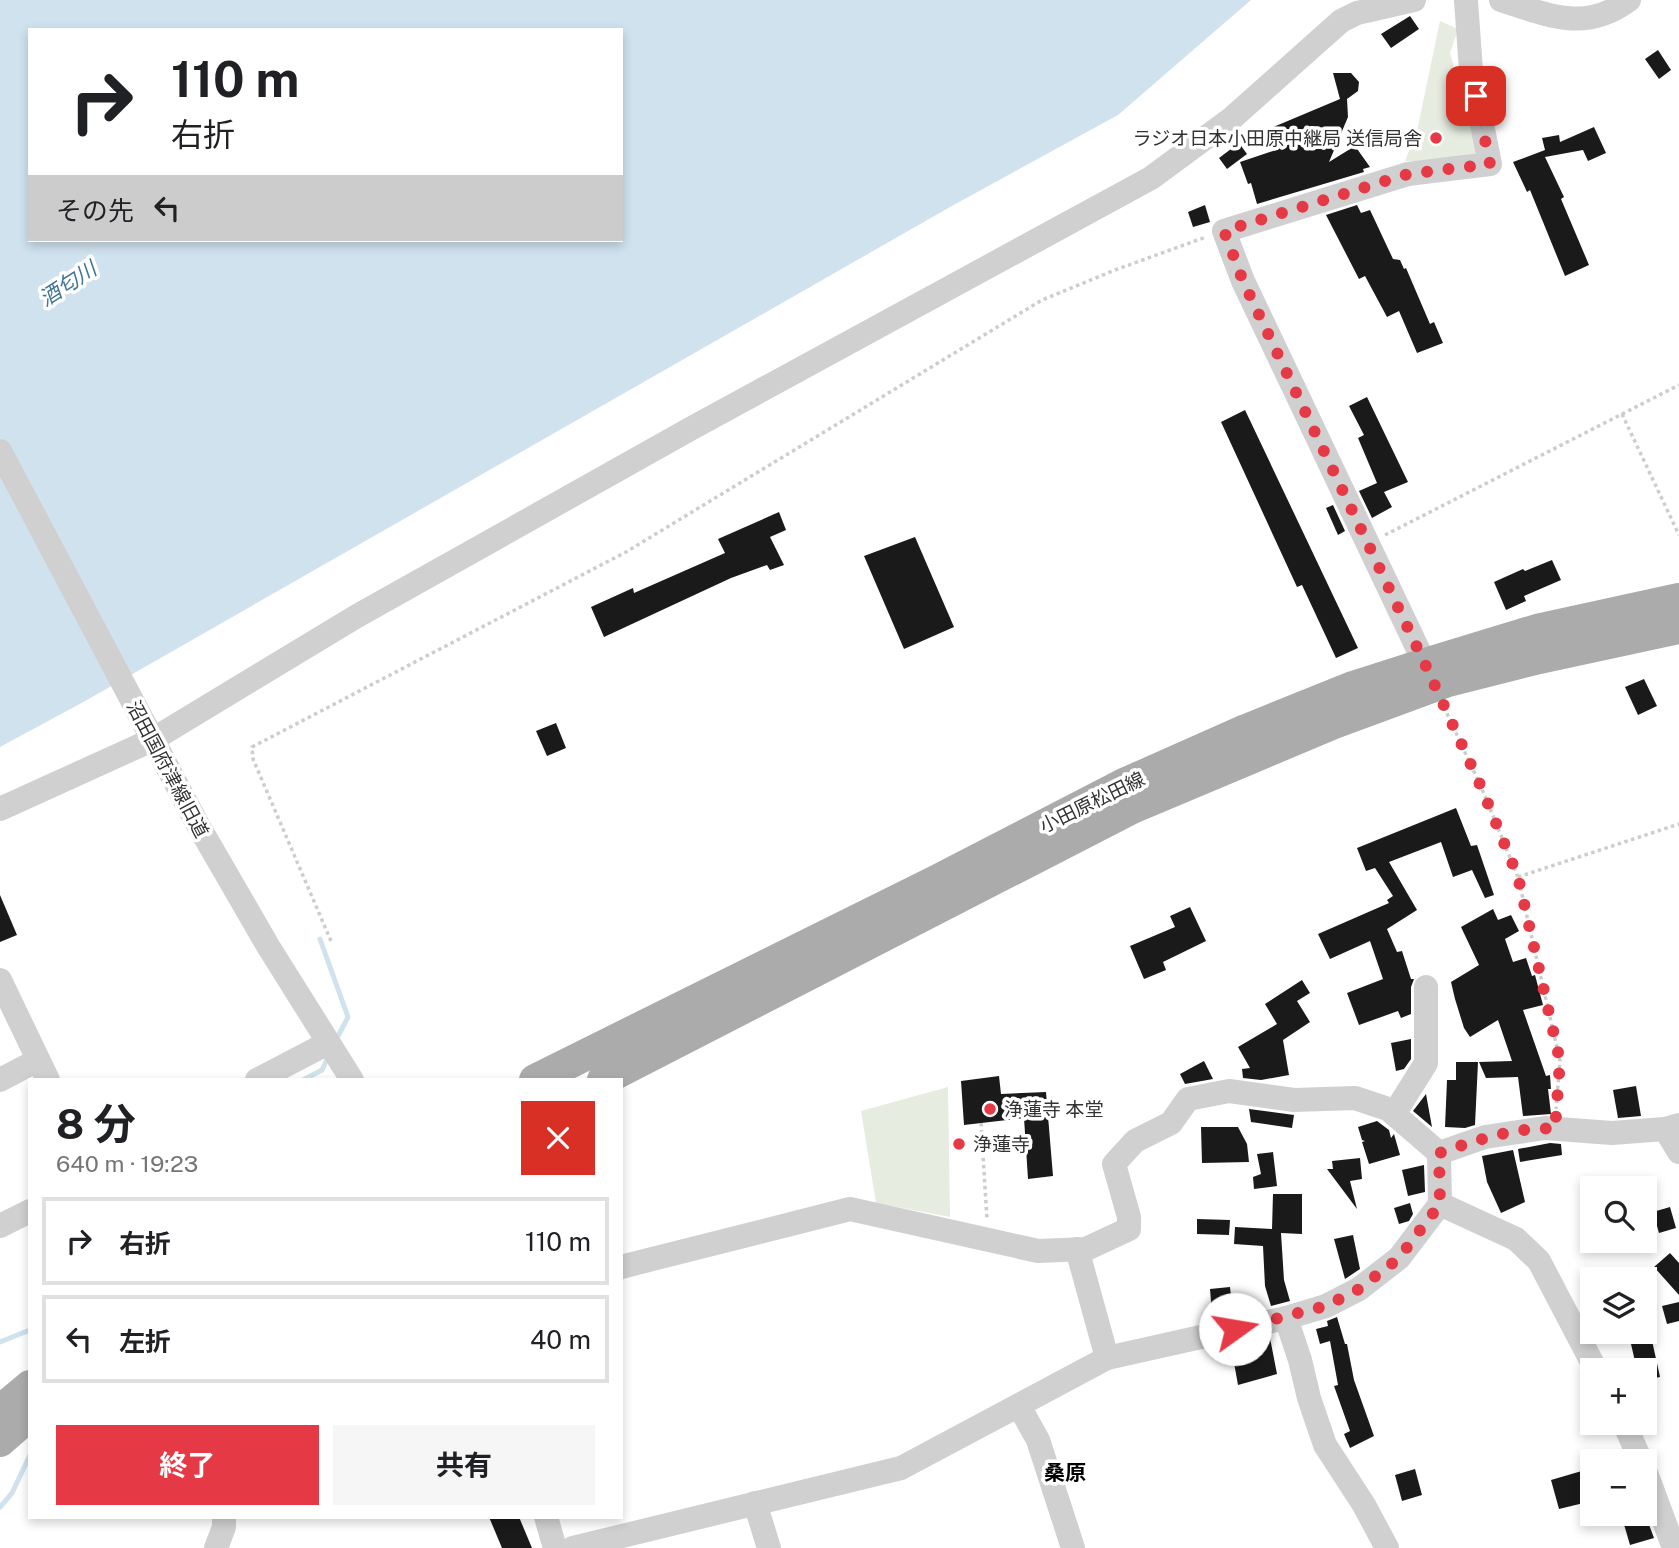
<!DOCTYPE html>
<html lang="ja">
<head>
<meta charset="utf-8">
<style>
  body { margin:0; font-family:"Public Sans","Noto Sans JP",sans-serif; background:#f6f6f6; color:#202124; height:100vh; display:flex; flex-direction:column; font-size:26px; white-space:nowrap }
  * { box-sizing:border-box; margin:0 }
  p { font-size:23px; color:#757577 }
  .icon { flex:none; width:38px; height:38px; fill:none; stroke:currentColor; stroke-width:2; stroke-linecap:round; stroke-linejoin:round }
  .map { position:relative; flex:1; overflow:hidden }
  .sheet { position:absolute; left:28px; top:1078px; width:595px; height:441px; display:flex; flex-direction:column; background:#fff; border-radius:0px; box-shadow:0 4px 10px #0003 }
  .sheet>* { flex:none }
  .top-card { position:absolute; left:28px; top:28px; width:595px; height:214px; border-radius:0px; box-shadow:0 4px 10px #0003; background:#fff; color:#202124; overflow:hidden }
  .fabs { position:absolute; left:1580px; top:1176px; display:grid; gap:14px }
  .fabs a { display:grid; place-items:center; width:77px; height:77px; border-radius:0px; background:#fff; box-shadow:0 4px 10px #0003; font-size:35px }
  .pin { position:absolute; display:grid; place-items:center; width:60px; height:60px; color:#fff; margin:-30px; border-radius:14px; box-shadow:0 4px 10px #0006 }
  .me { position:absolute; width:77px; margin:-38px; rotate:77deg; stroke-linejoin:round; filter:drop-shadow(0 0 5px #0008) }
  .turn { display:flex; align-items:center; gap:24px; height:147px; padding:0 28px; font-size:32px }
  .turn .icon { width:91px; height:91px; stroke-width:2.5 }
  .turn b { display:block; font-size:49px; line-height:60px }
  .then { display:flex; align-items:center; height:66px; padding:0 28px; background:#0003; gap:14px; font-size:26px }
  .round { display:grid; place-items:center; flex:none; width:74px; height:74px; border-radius:0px; background:#f6f6f6 }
  .summary { display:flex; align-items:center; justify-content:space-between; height:119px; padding:0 28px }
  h1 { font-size:42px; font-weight:700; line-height:52px }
  .primary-button { display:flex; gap:14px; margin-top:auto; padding:14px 28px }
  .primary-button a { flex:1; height:80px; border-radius:0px; background:#e63946; color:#fff; font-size:28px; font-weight:700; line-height:80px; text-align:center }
  .primary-button a+a { background:#f6f6f6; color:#202124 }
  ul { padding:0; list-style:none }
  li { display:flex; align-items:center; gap:21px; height:88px; margin:0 14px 10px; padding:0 14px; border:4px solid #e0e0e0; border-radius:0px }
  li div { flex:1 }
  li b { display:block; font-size:26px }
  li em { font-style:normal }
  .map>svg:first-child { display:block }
  .green { fill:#e6ecdf }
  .water { fill:#cfe2ee; fill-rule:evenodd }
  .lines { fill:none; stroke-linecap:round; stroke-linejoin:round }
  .stream { stroke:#cfe2ee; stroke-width:5 }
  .building { fill:#1a1a1a }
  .path { stroke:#cdcdcd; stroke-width:3.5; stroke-dasharray:3.5 3.5; stroke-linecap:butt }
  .minor { stroke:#d0d0d0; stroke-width:24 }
  .major { stroke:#ababab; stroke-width:32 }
  .route { stroke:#e63946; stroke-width:12; stroke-dasharray:0 21.6 }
  .poi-dot { fill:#e63946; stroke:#fff; stroke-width:2.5 }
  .labels { text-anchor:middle; stroke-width:7; stroke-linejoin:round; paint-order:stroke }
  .poi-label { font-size:19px; fill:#333; stroke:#fff; text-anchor:start }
  .street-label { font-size:19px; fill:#333; stroke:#fff }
  .water-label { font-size:21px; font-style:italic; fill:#3f7597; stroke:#fff }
  .neighbourhood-label { font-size:21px; font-weight:bold; fill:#000; stroke:#fff }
</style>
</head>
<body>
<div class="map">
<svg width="1679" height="1548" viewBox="0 0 1679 1548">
  <rect width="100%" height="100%" fill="#fff"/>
  <g class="green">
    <path d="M1440 21 1458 29 1450 53 1477 151 1468 161H1405L1417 131Z"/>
    <path d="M948 1087 950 1217 876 1203 861 1111Z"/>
  </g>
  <path class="water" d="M0 0H1251L1118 115 950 207 87 700 0 747ZM30 30H621V240H30Z"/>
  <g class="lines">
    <g class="stream">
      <path d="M320 939 348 1017 336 1040"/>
      <path d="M303 1080 322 1070 329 1055"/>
      <path d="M0 1342 30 1330"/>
      <path d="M0 1507 12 1493 30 1455"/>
    </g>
  </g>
  <g class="building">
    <path d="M1410 16 1419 29 1391 48 1381 34Z"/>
    <path d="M1658 50 1671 70 1659 79 1645 59Z"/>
    <path d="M1333 73H1351L1359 82 1358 91 1347 99 1348 117 1329 162 1355 146 1370 167 1363 169 1364 172 1257 204 1251 183 1248 184 1240 162 1279 149 1271 128 1340 99Z"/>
    <path d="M1594 127 1606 153 1588 161 1583 150 1545 157 1564 197 1561 199 1589 265 1565 276 1530 190 1527 192 1513 162 1545 150 1542 138 1559 135 1560 142Z"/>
    <path d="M1239 143 1247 154 1227 169 1219 158Z"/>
    <path d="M1205 205 1210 222 1193 227 1188 212Z"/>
    <path d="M1357 205 1361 213 1370 210 1393 259 1400 260 1404 269 1406 268 1430 324 1434 322 1443 343 1417 353 1399 311 1387 317 1365 276 1359 279 1326 215Z"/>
    <path d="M1367 397 1408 482 1384 492 1392 507 1372 518 1359 491 1377 483 1358 438 1364 435 1349 406Z"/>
    <path d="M1245 410 1358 648 1336 658 1302 585 1297 587 1221 422Z"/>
    <path d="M1333 505 1345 531 1338 535 1326 508Z"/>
    <path d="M779 512 786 530 770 537 784 565 770 570 767 565 731 578 604 637 591 607 633 588 634 593 725 553 718 539Z"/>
    <path d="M915 537 954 627 904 649 864 556Z"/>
    <path d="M1552 560 1561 580 1524 596 1526 601 1506 610 1494 582 1523 569 1525 571Z"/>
    <path d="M1644 679 1657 706 1638 715 1625 687Z"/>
    <path d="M556 723 566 748 547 756 536 731Z"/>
    <path d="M1456 808 1471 846 1477 845 1494 895 1485 898 1472 870 1453 877 1441 842 1389 862 1417 910 1387 929 1397 952 1402 951 1411 979H1414L1411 987V1014L1401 1018 1398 1011 1359 1025 1347 993 1383 979 1370 941 1330 959 1318 934 1389 903 1387 900 1393 896 1375 868 1366 871 1357 848Z"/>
    <path d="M0 895 17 935 0 942Z"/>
    <path d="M1190 907 1206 941 1163 962 1166 970 1144 979 1130 946 1175 927 1170 916Z"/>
    <path d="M1493 909 1498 920 1511 915 1519 931 1505 939 1513 962 1526 958 1532 976 1535 975 1543 1005 1523 1010 1546 1076 1550 1075 1551 1089H1548L1551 1114 1523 1116 1518 1077 1486 1078 1479 1062 1512 1061 1498 1020 1470 1037 1464 1028 1455 999 1451 982 1479 965 1461 927Z"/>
    <path d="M1302 980 1310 993 1297 1001 1310 1022 1283 1040 1289 1075 1261 1080 1243 1078 1242 1069 1250 1068 1238 1047 1277 1024 1265 1004Z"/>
    <path d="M1411 1039V1059L1404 1069 1396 1071 1391 1043Z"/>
    <path d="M1204 1061 1213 1079 1185 1084 1180 1074Z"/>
    <path d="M1456 1062H1478L1475 1125 1465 1128 1445 1127 1447 1080H1456Z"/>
    <path d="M999 1076 1001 1094 1046 1092 1053 1176 1028 1179 1024 1118 964 1125 961 1081Z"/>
    <path d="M1636 1086 1641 1116 1618 1118 1613 1090Z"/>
    <path d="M1426 1094 1432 1127 1413 1111Z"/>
    <path d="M1249 1109 1294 1115 1292 1128 1251 1122Z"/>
    <path d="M1377 1121 1389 1130 1391 1138 1394 1134 1400 1155 1369 1164 1362 1142 1365 1141 1362 1140 1358 1127Z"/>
    <path d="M1201 1127H1238L1247 1144 1249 1162 1202 1163Z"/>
    <path d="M1550 1143 1561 1144 1562 1155 1520 1162 1518 1149Z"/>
    <path d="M1513 1150 1525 1202 1501 1213 1487 1182 1482 1156Z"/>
    <path d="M1273 1152 1277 1186 1254 1189 1253 1177 1261 1174 1257 1154Z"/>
    <path d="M1360 1158 1362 1179 1350 1181 1357 1209 1327 1169H1333L1332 1161Z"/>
    <path d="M1424 1165 1425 1192 1408 1196 1402 1170Z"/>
    <path d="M1273 1194H1302V1234L1281 1233 1284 1280 1290 1301 1271 1306 1265 1286 1263 1246 1234 1244 1235 1227 1272 1229Z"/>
    <path d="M1410 1203 1413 1214 1409 1221 1399 1224 1394 1208Z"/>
    <path d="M1670 1207 1676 1228 1659 1233 1653 1212Z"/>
    <path d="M1197 1219 1230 1220 1229 1235 1197 1234Z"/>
    <path d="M1353 1235 1360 1269 1345 1279 1334 1239Z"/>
    <path d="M1670 1253 1679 1263V1295L1654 1267Z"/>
    <path d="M1230 1287 1233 1315 1217 1318 1216 1313H1212L1210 1289Z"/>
    <path d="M1679 1302V1321L1667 1324 1662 1306Z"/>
    <path d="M1337 1317 1345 1344H1347L1354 1380 1374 1436 1350 1448 1344 1434 1350 1431 1334 1386 1338 1385 1330 1341 1320 1344 1316 1329 1328 1326 1327 1321Z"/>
    <path d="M1623 1332H1648L1651 1336 1660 1377 1645 1380V1370H1637L1631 1344Z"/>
    <path d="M1270 1338 1277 1374 1238 1385 1231 1346Z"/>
    <path d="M1592 1468V1501L1559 1509 1551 1480Z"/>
    <path d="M1415 1469 1422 1495 1402 1501 1395 1475Z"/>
    <path d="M1621 1514H1645L1654 1538 1630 1545Z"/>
    <path d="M489 1517H519L532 1548H502Z"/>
  </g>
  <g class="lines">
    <g class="path">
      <path d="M1622 414 1679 535"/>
      <path d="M1385 535 1679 385"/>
      <path d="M1444 707 1482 789 1518 877 1560 1061 1556 1109"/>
      <path d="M1518 877 1679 824"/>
      <path d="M331 941 253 759 252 747 626 552 1042 300 1115 270 1206 237"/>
      <path d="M981 1123 987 1219"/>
    </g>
    <g class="minor">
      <path d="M1501 0C1548 15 1585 33 1629 0"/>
      <path d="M0 451 198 825 268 946 352 1080"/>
      <path d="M1425 664 1243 281 1224 231 1408 174 1490 164 1471 70 1466 1"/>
      <path d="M0 809 152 740 357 616 692 428 1151 178 1231 119 1341 21 1357 13 1414 0"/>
      <path d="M0 980 48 1080"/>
      <path d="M0 1080 38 1060"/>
      <path d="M257 1080 328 1043"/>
      <path d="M1394 1114 1426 1063V987"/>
      <path d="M1665 1129 1679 1152"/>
      <path d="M1439 1153 1485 1137 1545 1128 1612 1133 1665 1129 1679 1125"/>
      <path d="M0 1226 30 1211"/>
      <path d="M1077 1249 1107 1358"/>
      <path d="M621 1267 850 1209 1038 1251 1086 1249 1129 1229V1217L1114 1164 1135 1141 1171 1123 1188 1099 1229 1091 1294 1100 1355 1098 1388 1109 1439 1153 1440 1204"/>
      <path d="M1019 1406 1038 1440 1073 1548"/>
      <path d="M1624 1423 1641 1461"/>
      <path d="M1645 1470 1674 1548"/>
      <path d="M755 1503 769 1548"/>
      <path d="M546 1517 555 1548"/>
      <path d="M216 1548 224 1527V1517"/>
      <path d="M573 1548 901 1468 1107 1358 1286 1318"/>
      <path d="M1387 1548 1364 1505 1325 1445 1309 1398 1300 1360 1286 1318 1326 1306 1359 1289 1399 1258 1440 1204 1516 1239 1539 1261 1596 1370"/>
    </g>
    <g class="major">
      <path d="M535 1080 936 881 1124 784 1246 730 1350 688 1425 664 1537 630 1679 599"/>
      <path d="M603 1080 1132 808 1334 723 1448 681 1539 658 1679 628"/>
      <path d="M0 1411 30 1386"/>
      <path d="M0 1441 30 1415"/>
    </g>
  </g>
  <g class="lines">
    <path class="route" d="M1235 1329 1326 1306 1359 1289 1399 1258 1440 1204 1439 1153C1475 1141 1516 1126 1555 1129L1560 1061 1518 877 1482 789 1425 664 1243 281 1224 231 1408 174 1490 164 1476 96"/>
  </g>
  <g class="poi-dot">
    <circle cx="1436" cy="138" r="7"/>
    <circle cx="990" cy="1109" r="7"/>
    <circle cx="959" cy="1144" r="7"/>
  </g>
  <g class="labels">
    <g class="poi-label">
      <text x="1422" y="145" text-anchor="end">ラジオ日本小田原中継局 送信局舎</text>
      <text x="1004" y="1116">浄蓮寺 本堂</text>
      <text x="973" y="1151">浄蓮寺</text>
    </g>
    <g class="street-label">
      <text transform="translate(168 769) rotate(62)" y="7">沼田国府津線旧道</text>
      <text transform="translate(1092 802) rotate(-26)" y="7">小田原松田線</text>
    </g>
    <g class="water-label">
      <text transform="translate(68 284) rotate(-33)" y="7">酒匂川</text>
    </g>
    <g class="neighbourhood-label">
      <text x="1065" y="1480">桑原</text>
    </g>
  </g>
</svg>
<div class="fabs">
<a><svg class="icon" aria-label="search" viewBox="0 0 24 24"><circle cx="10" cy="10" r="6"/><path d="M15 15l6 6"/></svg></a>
<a><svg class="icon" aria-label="layers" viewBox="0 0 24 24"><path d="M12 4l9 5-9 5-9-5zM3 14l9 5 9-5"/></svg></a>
<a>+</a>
<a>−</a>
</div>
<div class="pin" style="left:1476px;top:96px;background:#d93025"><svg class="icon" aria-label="arrive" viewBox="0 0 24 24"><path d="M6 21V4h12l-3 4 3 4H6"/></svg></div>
<svg class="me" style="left:1235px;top:1329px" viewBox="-20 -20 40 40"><circle r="19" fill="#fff"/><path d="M0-13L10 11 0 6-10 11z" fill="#e63946"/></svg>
<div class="top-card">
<div class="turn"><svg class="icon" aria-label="right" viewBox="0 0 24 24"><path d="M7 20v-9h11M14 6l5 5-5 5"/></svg><div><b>110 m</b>右折</div></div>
<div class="then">その先<svg class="icon" aria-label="left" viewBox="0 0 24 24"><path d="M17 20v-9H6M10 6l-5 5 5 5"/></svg></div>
</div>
<section class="sheet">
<div class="summary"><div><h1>8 分</h1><p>640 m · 19:23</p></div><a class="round" style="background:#d93025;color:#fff"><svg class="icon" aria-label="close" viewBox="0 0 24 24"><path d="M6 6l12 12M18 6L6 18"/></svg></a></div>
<ul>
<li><svg class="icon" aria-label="right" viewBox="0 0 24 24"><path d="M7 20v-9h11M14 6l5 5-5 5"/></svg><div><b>右折</b></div><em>110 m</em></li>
<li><svg class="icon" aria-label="left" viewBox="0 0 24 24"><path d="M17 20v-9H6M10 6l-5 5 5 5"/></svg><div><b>左折</b></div><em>40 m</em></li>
</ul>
<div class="primary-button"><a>終了</a><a>共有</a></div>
</section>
</div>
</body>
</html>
